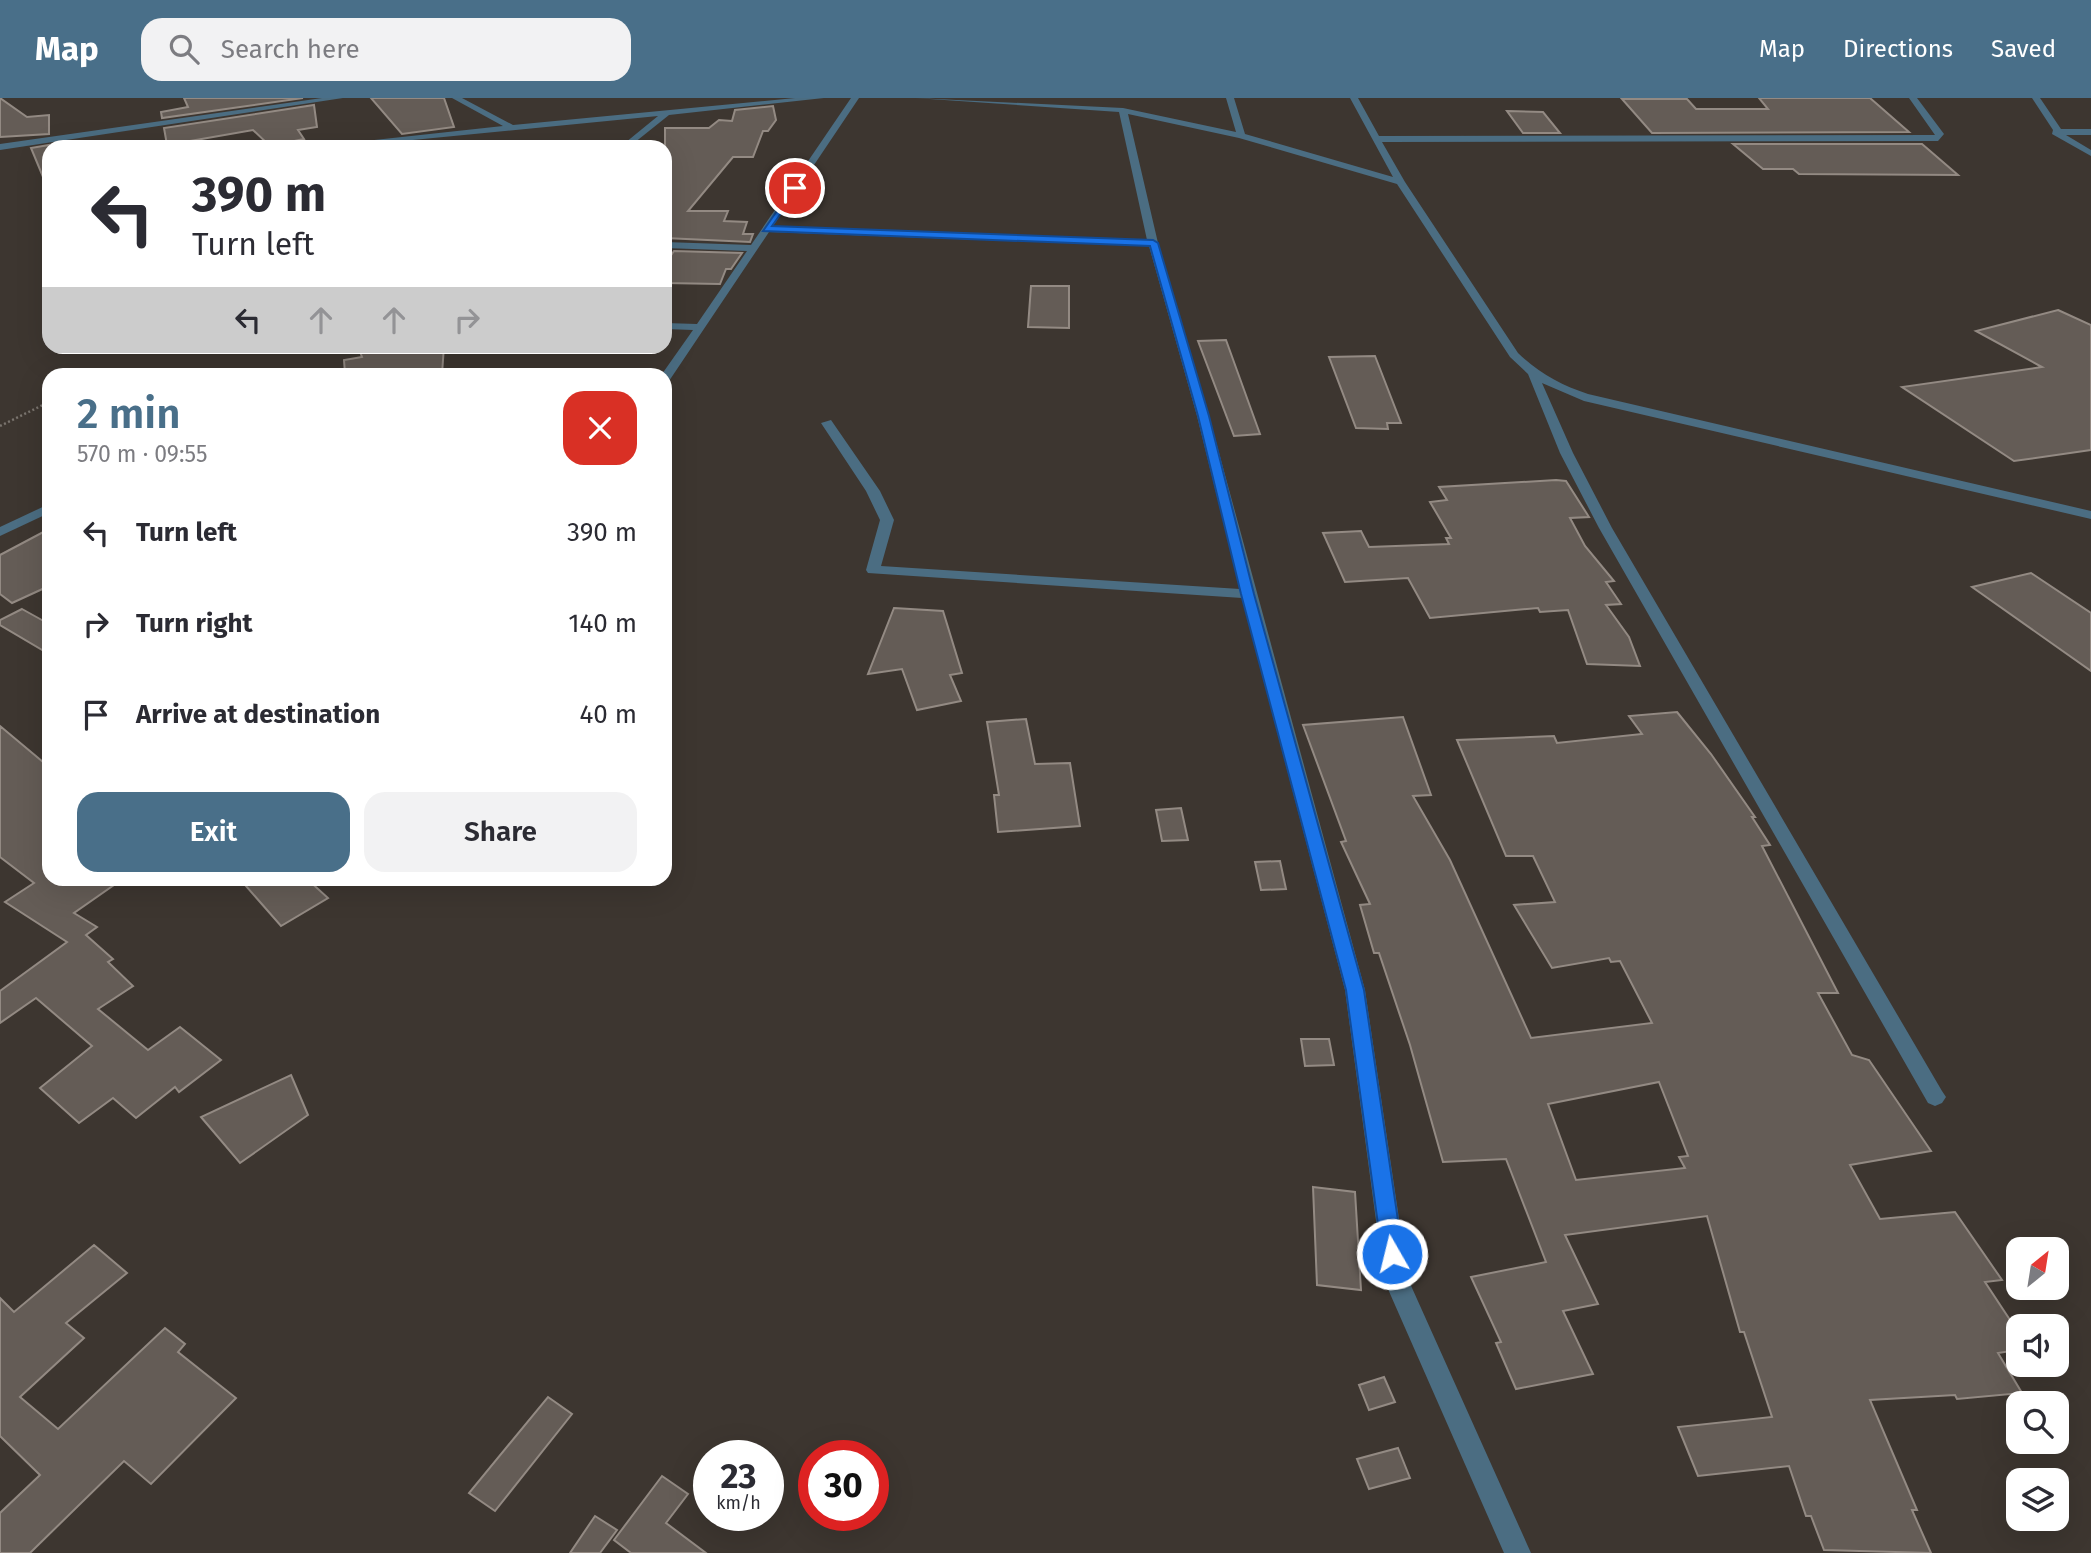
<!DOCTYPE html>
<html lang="en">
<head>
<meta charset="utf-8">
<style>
  body { margin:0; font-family:"Fira Sans",sans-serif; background:#f2f2f3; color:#2b2b33; height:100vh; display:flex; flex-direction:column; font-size:26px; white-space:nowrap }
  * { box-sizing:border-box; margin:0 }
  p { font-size:23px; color:#7c7c81 }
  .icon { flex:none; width:38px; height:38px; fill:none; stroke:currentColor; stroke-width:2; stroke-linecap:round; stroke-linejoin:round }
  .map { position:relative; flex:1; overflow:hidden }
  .panel { position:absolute; left:42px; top:270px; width:630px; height:518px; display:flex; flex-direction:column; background:#fff; border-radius:21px; box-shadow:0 7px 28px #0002 }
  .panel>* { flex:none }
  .hud { position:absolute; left:42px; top:42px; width:630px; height:214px; border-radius:21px; box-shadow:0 7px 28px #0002; background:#fff; color:#2b2b33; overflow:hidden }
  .needle { width:46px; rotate:30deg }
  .tools { position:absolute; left:2006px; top:1139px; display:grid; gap:14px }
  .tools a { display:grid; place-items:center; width:63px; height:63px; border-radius:14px; background:#fff; box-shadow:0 7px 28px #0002; font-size:35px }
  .speed { position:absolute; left:693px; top:1342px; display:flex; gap:14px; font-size:35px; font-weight:700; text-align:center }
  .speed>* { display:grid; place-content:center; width:91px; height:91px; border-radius:50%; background:#fff; box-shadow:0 7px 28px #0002; line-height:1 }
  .speed small { font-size:18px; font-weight:400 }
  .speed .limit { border:10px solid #d22; background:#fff; color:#111 }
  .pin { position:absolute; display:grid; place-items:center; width:60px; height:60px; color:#fff; margin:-30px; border:4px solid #fff; border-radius:50%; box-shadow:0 2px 7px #0007 }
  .me { position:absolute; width:77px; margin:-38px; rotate:352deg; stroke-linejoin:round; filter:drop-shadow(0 0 5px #0008) }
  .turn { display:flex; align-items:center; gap:24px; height:147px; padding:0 35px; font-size:32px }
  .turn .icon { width:91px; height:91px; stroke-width:2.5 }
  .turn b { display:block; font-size:49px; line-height:60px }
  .lanes { display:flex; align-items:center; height:66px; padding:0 35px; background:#0003; justify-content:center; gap:35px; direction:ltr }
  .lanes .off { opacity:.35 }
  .round { display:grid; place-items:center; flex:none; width:74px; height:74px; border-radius:21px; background:#f2f2f3 }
  .summary { display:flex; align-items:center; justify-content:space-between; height:119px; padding:0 35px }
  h1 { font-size:42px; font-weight:600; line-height:52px; color:#496f89 }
  .primary-button { display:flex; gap:14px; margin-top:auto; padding:14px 35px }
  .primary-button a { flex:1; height:80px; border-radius:21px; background:#496f89; color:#fff; font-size:28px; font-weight:600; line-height:80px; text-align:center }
  .primary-button a+a { background:#f2f2f3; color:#2b2b33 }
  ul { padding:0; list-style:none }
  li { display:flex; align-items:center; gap:21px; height:91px; padding:0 35px }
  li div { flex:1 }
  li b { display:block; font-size:26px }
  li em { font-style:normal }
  header { display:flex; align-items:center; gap:42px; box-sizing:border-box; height:98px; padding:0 35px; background:#496f89; color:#fff }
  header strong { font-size:33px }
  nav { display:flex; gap:38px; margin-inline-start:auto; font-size:24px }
  .search { width:490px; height:63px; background:#f2f2f3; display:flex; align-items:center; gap:18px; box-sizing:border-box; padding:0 24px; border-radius:21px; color:#7c7c81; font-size:26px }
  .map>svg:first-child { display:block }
  .building { fill:#645c56; stroke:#938a83; stroke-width:2; fill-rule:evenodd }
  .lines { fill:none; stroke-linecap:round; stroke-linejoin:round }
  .path { stroke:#7a746e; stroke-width:2.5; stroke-dasharray:2 2.5; stroke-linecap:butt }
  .street { fill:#4b6d82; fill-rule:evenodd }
  .route { fill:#1a73e8; stroke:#114b97; stroke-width:2 }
</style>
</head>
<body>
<header>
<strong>Map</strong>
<div class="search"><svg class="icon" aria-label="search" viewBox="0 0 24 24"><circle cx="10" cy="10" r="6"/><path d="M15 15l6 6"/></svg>Search here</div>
<nav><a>Map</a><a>Directions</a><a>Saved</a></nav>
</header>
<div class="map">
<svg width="2091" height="1455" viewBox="0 0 2091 1455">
  <rect width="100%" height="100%" fill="#3d3630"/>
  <g class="building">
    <path d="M0 0 27 19 49 17V36L0 39Z"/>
    <path d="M184 0H303L162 20 161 14 188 9Z"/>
    <path d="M371 0H444L454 29 402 36Z"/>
    <path d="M1759 0H1870L1909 34 1652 35 1622 1H1687L1696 11H1768Z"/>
    <path d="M314 7 317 29 298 32 304 41 270 48 253 32 167 47 164 30Z"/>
    <path d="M773 8 776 22 768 33H763L753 59H733L688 113H728L724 123 747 124 743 136H753L750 144 665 140V30H709L719 22 732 23 735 12Z"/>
    <path d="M1507 13 1543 14 1560 35H1523Z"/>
    <path d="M1733 46H1922L1958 77 1799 76 1793 71H1763Z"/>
    <path d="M49 47V91H48L31 50Z"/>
    <path d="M674 153 742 155 731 171H726L720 186 665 185V166Z"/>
    <path d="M1031 188H1069V230L1028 229Z"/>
    <path d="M2058 212 2091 227V352L2014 363 1902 289 2042 269 1976 233Z"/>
    <path d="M1226 242 1260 336 1234 338 1198 243Z"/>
    <path d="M358 248H388L391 254 444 248 442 276H345L344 262 362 259Z"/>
    <path d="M1375 258 1401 325H1387L1388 331 1356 330 1329 259Z"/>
    <path d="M1556 382 1566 383 1589 419 1570 420 1585 448 1614 483 1606 484 1621 506 1606 507 1629 539 1640 568 1587 566 1568 512 1540 514 1538 510 1430 520 1408 480 1345 484 1323 435 1361 433 1369 449 1449 446 1446 440H1451L1430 404 1447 402 1439 389Z"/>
    <path d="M49 431V488L12 505 0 496V457Z"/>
    <path d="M2031 475 2091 515V573L1972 489Z"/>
    <path d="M894 510 943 513 962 575 950 577 961 603 917 612 902 571 868 576Z"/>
    <path d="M22 511 49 526V556L0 527V522Z"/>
    <path d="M1677 614 1711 656 1755 719H1752L1770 747 1762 748 1838 895H1818L1852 957 1869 962 1931 1053 1850 1067 1880 1121 1955 1114 2002 1182 1985 1184 2018 1234V1252L1998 1255 2022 1295 1957 1301 1955 1297 1870 1302 1917 1412H1912L1931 1455 1824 1452 1811 1418H1806L1789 1368 1698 1378 1678 1329 1772 1319 1744 1234H1740L1707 1118 1565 1137 1598 1206 1563 1213 1593 1276 1516 1291 1496 1245 1501 1244 1471 1179 1546 1164 1506 1061 1443 1064 1410 947 1379 855H1374L1360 807 1370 806 1341 744 1346 743 1303 627 1403 619 1431 697 1413 698 1450 762 1531 940 1652 925 1620 863 1611 864 1609 860 1552 870 1514 807 1555 804 1533 758H1506L1457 642 1554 638 1557 645 1642 636 1629 618ZM1659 984 1688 1058 1679 1059 1685 1070 1576 1082 1548 1006Z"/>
    <path d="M1026 621 1035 666 1070 665 1080 728 998 734 994 697H999L987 624Z"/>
    <path d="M0 628 49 669V780H124L74 815 97 829 86 837 113 861 108 864 133 888 98 911 148 952 180 929 221 962 179 994 175 989 136 1020 113 1000 79 1025 40 990 92 948 36 900 0 925V893L67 844 5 804 34 785 0 759Z"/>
    <path d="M1181 710 1188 742 1162 743 1156 712Z"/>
    <path d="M1280 763 1286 791 1261 792 1255 764Z"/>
    <path d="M239 780H306L328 800 281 828Z"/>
    <path d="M1301 941H1329L1334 967 1305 968Z"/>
    <path d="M291 977 308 1017 240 1065 201 1019Z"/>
    <path d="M1313 1089 1355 1094 1361 1192 1317 1187Z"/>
    <path d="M94 1147 127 1175 66 1225 84 1240 20 1299 58 1331 165 1230 185 1246 178 1254 236 1300 151 1386 124 1363 30 1455H0V1415L40 1377 0 1338V1200L14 1214Z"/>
    <path d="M1384 1279 1395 1304 1369 1312 1359 1287Z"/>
    <path d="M548 1299 572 1316 495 1413 469 1395Z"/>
    <path d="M1398 1350 1410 1380 1369 1391 1357 1361Z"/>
    <path d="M662 1378 688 1396 666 1425 706 1455H631L614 1442Z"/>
    <path d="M595 1418 617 1432 600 1455H570Z"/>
  </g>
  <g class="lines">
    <path class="path" d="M0 328 49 304"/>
    <g class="street">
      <path d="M322 0H343L0 52V46Z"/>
      <path d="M452 0H462L513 27 795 0H824L669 17 629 49H620L658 18 341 49H310L503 28Z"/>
      <path d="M851 0H859L773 128 1147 142 1119 14 915 0 1123 10 1236 34 1226 0H1234L1245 36 1393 79 1350 0H1358L1379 38 1935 37 1909 0H1917L1944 36 1938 43 1382 44 1405 84 1518 255C1539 275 1561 287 1588 296L2091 413V421L1584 303 1542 285 1573 355 1612 430 1942 993 1946 999 1942 1005 1935 1008 1928 1005 1599 430 1560 355 1528 276 1510 259 1397 86 1239 40 1128 16 1158 145 1209 318 1365 892 1408 1181 1531 1455H1504L1384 1182 1345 892 1242 500 868 475 866 472 880 422 866 393 821 325 831 322 880 393 894 422 881 468 1240 491 1197 318 1149 148 769 134 669 283 665 285V276H662L693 232 665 231V225L697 226 747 153 665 150V144L751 147Z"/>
      <path d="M2032 0H2040L2061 31H2091V37H2066L2091 52V58L2052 36 2053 32Z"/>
      <path d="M49 406V415L0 438V429Z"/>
    </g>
  </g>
  <path class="route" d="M795 87 799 90 772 128 1153 142 1158 145 1209 318 1254 496 1364 892 1403 1156 1400 1163 1392 1166 1385 1163 1382 1156 1346 892 1241 496 1198 318 1150 148 763 133Z"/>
</svg>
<div class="tools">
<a><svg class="needle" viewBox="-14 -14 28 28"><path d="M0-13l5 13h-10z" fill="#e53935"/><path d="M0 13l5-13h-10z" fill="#7c7c81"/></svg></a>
<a><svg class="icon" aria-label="sound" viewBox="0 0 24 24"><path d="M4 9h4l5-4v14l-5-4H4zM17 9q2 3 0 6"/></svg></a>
<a><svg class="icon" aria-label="search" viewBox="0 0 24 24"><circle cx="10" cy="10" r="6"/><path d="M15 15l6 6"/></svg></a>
<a><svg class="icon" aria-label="layers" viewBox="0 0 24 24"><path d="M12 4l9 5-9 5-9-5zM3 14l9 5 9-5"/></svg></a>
</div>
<div class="speed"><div>23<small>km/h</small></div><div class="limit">30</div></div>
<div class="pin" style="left:795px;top:90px;background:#d93025"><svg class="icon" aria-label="arrive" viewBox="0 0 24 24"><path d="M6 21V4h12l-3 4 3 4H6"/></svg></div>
<svg class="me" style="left:1392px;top:1156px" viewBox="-20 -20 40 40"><circle r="17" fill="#1a73e8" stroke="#fff" stroke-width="3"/><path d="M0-11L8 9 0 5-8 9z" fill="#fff"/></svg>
<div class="hud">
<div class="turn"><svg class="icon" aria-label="left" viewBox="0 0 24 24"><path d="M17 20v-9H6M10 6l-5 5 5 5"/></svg><div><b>390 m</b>Turn left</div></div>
<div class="lanes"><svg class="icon" aria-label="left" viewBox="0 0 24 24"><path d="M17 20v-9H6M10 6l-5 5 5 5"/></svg><svg class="icon off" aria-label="ahead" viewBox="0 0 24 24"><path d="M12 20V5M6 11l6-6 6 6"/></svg><svg class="icon off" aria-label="ahead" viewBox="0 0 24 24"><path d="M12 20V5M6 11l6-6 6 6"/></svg><svg class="icon off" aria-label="right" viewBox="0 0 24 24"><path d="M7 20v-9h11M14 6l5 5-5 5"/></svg></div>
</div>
<section class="panel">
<div class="summary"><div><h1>2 min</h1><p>570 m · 09:55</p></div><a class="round" style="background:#d93025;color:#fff"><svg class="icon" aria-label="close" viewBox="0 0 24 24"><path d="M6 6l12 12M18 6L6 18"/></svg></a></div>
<ul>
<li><svg class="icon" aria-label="left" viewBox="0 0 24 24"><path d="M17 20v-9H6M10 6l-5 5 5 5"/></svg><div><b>Turn left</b></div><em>390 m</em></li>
<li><svg class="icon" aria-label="right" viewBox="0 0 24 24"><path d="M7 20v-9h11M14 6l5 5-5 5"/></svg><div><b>Turn right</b></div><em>140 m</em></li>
<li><svg class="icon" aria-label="arrive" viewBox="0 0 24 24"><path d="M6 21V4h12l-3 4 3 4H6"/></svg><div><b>Arrive at destination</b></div><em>40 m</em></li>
</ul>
<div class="primary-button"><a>Exit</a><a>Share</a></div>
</section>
</div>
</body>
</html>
